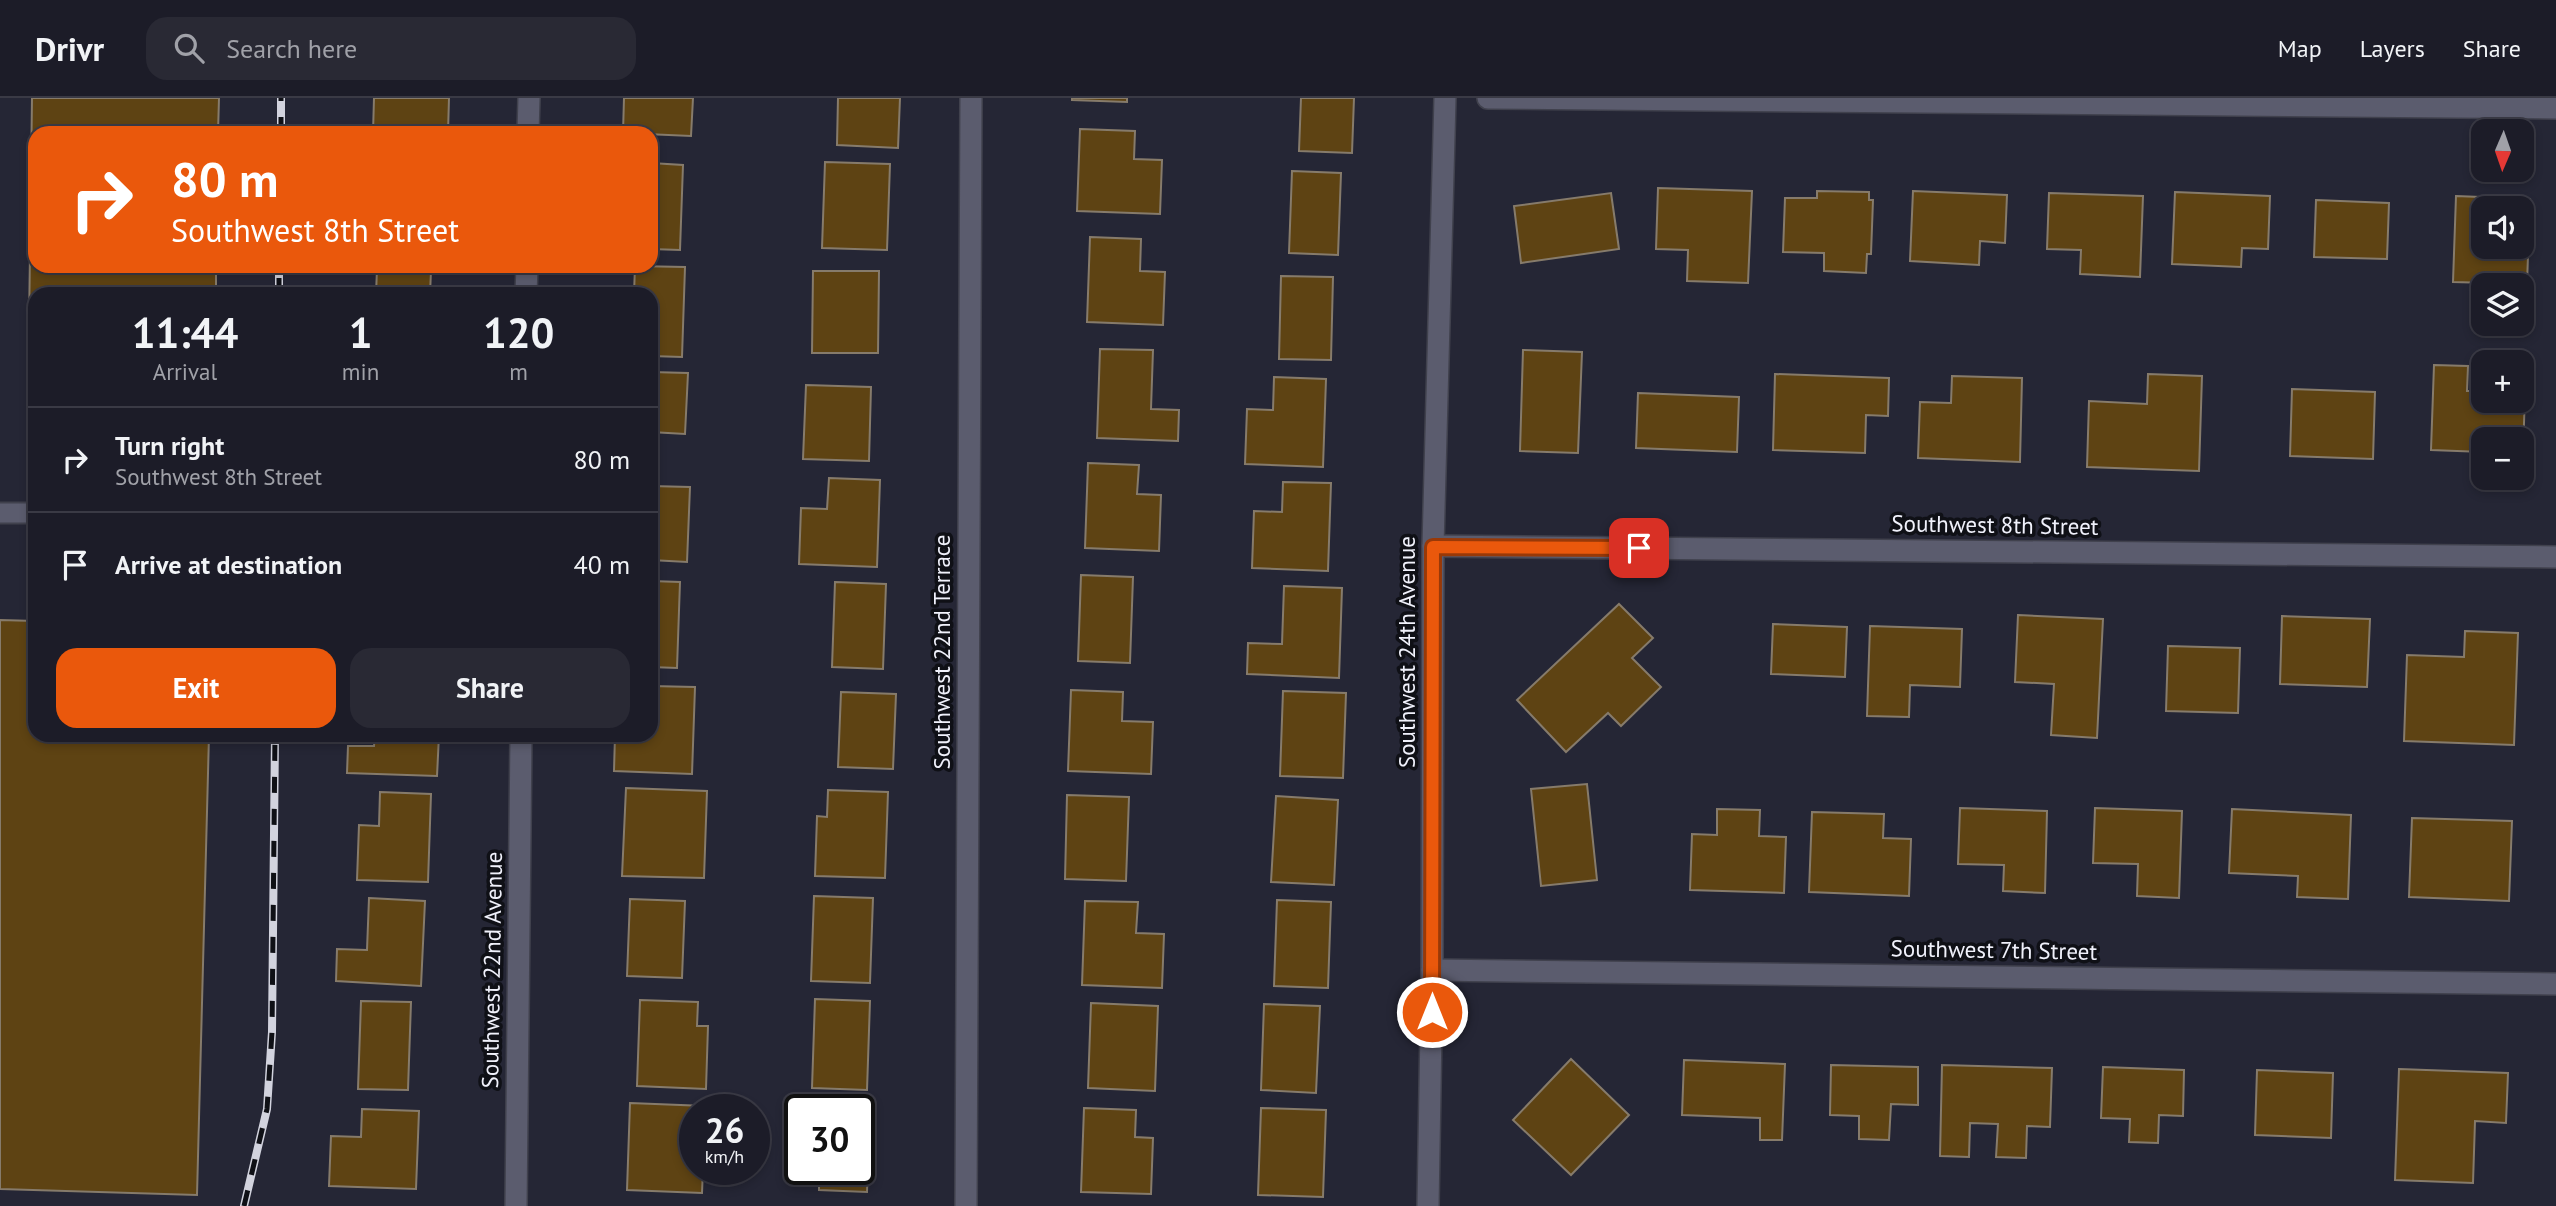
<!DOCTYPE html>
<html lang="en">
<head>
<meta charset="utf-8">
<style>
  body { margin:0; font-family:"PT Sans",sans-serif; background:#292934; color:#f1f3f6; height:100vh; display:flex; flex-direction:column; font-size:26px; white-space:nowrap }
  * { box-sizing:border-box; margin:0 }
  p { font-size:23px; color:#a0a1a8 }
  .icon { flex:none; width:38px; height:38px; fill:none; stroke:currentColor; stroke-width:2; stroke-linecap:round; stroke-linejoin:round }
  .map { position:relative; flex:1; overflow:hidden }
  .panel { position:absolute; left:28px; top:189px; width:630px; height:455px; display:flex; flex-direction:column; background:#1c1c28; border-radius:21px; box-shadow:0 4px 10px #0003,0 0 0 2px #3a3a45 }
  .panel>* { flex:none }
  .hud { position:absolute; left:28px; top:28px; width:630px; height:147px; border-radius:21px; box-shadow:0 4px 10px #0003,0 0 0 2px #3a3a45; background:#ea580c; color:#fff; overflow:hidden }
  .needle { width:46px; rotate:182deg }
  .tools { position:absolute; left:2471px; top:21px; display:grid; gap:14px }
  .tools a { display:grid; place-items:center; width:63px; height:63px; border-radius:14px; background:#1c1c28; box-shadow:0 4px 10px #0003,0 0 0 2px #3a3a45; font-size:35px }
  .speed { position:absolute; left:679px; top:996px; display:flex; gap:14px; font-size:35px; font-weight:700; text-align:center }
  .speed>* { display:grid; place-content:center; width:91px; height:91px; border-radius:50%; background:#1c1c28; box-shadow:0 4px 10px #0003,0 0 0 2px #3a3a45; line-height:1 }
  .speed small { font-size:18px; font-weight:400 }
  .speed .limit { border:4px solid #111; border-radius:10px; background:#fff; color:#111 }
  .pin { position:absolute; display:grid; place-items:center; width:60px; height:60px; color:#fff; margin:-30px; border-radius:14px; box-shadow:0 4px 10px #0006 }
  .me { position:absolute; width:77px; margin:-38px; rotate:0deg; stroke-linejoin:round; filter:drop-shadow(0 0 5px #0008) }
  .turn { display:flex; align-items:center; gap:24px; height:147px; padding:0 28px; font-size:32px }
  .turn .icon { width:91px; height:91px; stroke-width:2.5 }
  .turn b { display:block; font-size:49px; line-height:60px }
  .eta { display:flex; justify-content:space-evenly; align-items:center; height:119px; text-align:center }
  .eta b { font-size:42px; font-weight:700; line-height:49px }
  .primary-button { display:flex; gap:14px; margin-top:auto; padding:14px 28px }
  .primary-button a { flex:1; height:80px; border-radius:21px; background:#ea580c; color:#fff; font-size:28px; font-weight:700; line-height:80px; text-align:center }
  .primary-button a+a { background:#292934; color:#f1f3f6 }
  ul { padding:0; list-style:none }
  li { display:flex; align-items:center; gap:21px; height:105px; padding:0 28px; border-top:2px solid #3a3a45 }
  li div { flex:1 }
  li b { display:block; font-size:26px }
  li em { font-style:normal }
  header { display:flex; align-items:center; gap:42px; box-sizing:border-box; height:98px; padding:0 35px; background:#1c1c28; border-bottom:2px solid #3a3a45 }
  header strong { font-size:33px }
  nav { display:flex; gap:38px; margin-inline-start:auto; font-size:24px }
  .search { width:490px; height:63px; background:#292934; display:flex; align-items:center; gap:18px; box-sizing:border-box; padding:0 24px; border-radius:21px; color:#a0a1a8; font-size:26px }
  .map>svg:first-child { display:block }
  .building { fill:#5e4313; stroke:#867b6b; stroke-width:2; fill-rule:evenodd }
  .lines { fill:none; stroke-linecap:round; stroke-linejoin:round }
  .lane-casing { stroke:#40414d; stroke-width:23 }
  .street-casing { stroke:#40414d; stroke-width:24 }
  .lane { stroke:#5b5c6e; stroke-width:19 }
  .street { stroke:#5b5c6e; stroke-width:21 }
  .rail-casing { stroke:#d2d3de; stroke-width:8 }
  .rail { stroke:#0f1016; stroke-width:5; stroke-dasharray:16; stroke-linecap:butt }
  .route-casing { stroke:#983908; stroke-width:18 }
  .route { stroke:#ea580c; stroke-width:12 }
  .labels { text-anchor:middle; stroke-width:7; stroke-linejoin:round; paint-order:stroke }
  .street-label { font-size:23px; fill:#f0f1fb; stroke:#0f1016 }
</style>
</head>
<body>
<header>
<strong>Drivr</strong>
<div class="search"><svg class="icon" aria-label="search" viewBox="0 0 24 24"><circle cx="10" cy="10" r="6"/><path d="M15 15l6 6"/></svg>Search here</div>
<nav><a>Map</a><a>Layers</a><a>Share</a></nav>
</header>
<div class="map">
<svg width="2556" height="1108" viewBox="0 0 2556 1108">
  <rect width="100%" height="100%" fill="#252635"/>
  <g class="building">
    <path d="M32 0H219L218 35H35V168H216V196H35V306H28Z"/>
    <path d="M374 0H449L448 35H373Z"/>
    <path d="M624 0H693L691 38 623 35Z"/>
    <path d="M838 0H900L898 50 837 47Z"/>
    <path d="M1072 0H1127V4L1072 2Z"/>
    <path d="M1301 0H1354L1352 55 1299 53Z"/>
    <path d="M1080 31 1135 33 1134 61 1162 62 1160 116 1077 113Z"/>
    <path d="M825 64 890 66 887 152 822 150Z"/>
    <path d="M651 65 683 67 680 152 651 151Z"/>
    <path d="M1292 73 1341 75 1338 157 1289 155Z"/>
    <path d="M1658 90 1752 93 1748 185 1687 183 1688 152 1656 151Z"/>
    <path d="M1817 93 1869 94V102H1873L1871 156H1867L1866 175 1824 173V155L1783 154 1785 100H1817Z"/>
    <path d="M1913 93 2007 97 2005 145 1980 143 1979 167 1910 163Z"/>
    <path d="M2175 94 2270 98 2268 151 2242 150 2241 169 2172 166Z"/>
    <path d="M1611 95 1619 151 1521 165 1514 108Z"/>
    <path d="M2049 95 2143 98 2140 179 2080 176 2081 152 2047 151Z"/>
    <path d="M2456 98 2530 101 2527 186 2453 184ZM2483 110H2522V149H2483Z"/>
    <path d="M2316 102 2389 105 2387 161 2314 159Z"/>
    <path d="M1090 139 1141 141 1140 173 1165 174 1163 227 1087 224Z"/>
    <path d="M635 168 685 169 682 259 651 258V196H634Z"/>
    <path d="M377 171 431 173 430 196H376Z"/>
    <path d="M813 173H879L878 255H812Z"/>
    <path d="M1281 178 1333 179 1331 262 1279 261Z"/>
    <path d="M1100 251 1153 252 1151 311 1179 312 1178 343 1097 340Z"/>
    <path d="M1523 252 1582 254 1578 355 1520 353Z"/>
    <path d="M2434 267 2468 268 2467 293H2483V303H2522V295H2525L2523 355 2522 341H2483V354L2431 352Z"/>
    <path d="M651 274 688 275 685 336 651 334Z"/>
    <path d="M1775 276 1889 280 1888 318 1866 317 1865 355 1773 352Z"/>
    <path d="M2148 276 2202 278 2199 373 2087 369 2089 303 2147 306Z"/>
    <path d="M1952 278 2022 280 2020 364 1918 360 1920 304 1951 305Z"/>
    <path d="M1274 279 1326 281 1323 369 1245 366 1247 311 1273 312Z"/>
    <path d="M806 287 871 289 869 363 803 361Z"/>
    <path d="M2292 291 2375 294 2373 361 2290 358Z"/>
    <path d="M1638 295 1739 299 1737 354 1636 350Z"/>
    <path d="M1088 365 1139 367 1137 396 1161 397 1159 453 1085 450Z"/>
    <path d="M829 380 880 382 877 469 799 466 801 410 827 411Z"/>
    <path d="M1283 384 1331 385 1328 473 1252 470 1254 413 1282 414Z"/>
    <path d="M651 388 690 389 687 464 651 462Z"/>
    <path d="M1081 477 1133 479 1130 565 1078 563Z"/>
    <path d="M651 483 680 484 677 570 651 569Z"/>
    <path d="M835 484 886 486 883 571 832 569Z"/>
    <path d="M1284 488 1342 490 1339 580 1247 576 1248 545 1282 546Z"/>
    <path d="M1619 506 1653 540 1632 560 1661 589 1621 628 1608 615 1566 654 1517 602Z"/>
    <path d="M2018 517 2103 521 2097 640 2051 637 2054 586 2015 584Z"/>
    <path d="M2282 518 2370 521 2367 589 2280 586Z"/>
    <path d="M0 522 35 523V637H209L197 1097 0 1091Z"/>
    <path d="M1773 526 1847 529 1845 579 1771 576Z"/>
    <path d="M1870 528 1962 531 1960 589 1910 587 1909 619 1867 618Z"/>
    <path d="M2465 533 2518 535 2514 647 2404 643 2407 557 2464 559Z"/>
    <path d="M2168 548 2240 550 2238 615 2166 613Z"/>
    <path d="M651 588 695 589 692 676 614 673 615 637H651Z"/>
    <path d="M1071 592 1123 594 1122 623 1153 624 1151 676 1068 673Z"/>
    <path d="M1283 593 1346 595 1343 680 1280 678Z"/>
    <path d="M841 594 896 596 893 671 838 669Z"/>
    <path d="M375 637H439L437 678 347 675 348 648H374Z"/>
    <path d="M1587 686 1597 782 1541 788 1531 691Z"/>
    <path d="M626 690 707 693 704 780 622 778Z"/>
    <path d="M828 692 888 694 885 780 815 778 817 718 827 719Z"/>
    <path d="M380 694 431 696 428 784 357 782 359 727 379 728Z"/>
    <path d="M1067 697 1129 699 1126 783 1065 781Z"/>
    <path d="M1276 698 1338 702 1334 787 1271 784Z"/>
    <path d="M1960 710 2047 713 2045 795 2003 793 2004 767 1958 766Z"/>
    <path d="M2095 710 2182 713 2179 800 2137 798 2138 766 2093 765Z"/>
    <path d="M1717 711 1760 712 1759 738 1786 739 1784 795 1690 792 1692 736 1717 737Z"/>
    <path d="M2232 711 2351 717 2348 801 2297 799 2298 778 2229 775Z"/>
    <path d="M1812 714 1884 716 1883 740 1911 741 1909 798 1809 794Z"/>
    <path d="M2412 720 2512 723 2509 803 2409 799Z"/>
    <path d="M814 798 873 800 870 885 811 883Z"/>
    <path d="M369 800 425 803 421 888 336 883 337 851 367 852Z"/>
    <path d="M630 801 685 803 682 880 627 878Z"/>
    <path d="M1277 802 1331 804 1328 890 1274 888Z"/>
    <path d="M1085 803 1138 804 1136 835 1164 836 1162 890 1082 887Z"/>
    <path d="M815 901 870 903 867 992 812 990Z"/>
    <path d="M640 902 698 904 697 928H708L706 991 637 988Z"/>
    <path d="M361 903 411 904 408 992 358 991Z"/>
    <path d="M1091 905 1158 908 1155 993 1088 990Z"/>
    <path d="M1264 906 1320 908 1316 995 1261 992Z"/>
    <path d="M1571 961 1629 1017 1571 1077 1513 1022Z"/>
    <path d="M1684 962 1785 966 1782 1042H1760V1020L1682 1017Z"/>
    <path d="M1831 967 1918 969V1007L1891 1006 1889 1042 1859 1041V1018L1830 1017Z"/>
    <path d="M1942 967 2052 970 2050 1029 2027 1028 2026 1060 1996 1059 1998 1026 1970 1025 1969 1059 1940 1058Z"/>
    <path d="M2103 969 2184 972 2183 1018 2159 1017 2158 1045 2129 1044 2130 1021 2101 1020Z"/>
    <path d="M2399 971 2508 975 2506 1025 2475 1023 2473 1085 2395 1082Z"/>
    <path d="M2257 972 2333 975 2331 1040 2255 1037Z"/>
    <path d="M630 1005 705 1008V1012H695V1071H703L702 1095 627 1092Z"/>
    <path d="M822 1007 870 1009 867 1094 819 1092V1071H859V1012H821Z"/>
    <path d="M1084 1010 1136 1012 1135 1039 1153 1040 1151 1096 1081 1094Z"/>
    <path d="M1261 1010 1326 1012 1323 1099 1258 1097Z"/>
    <path d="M362 1011 419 1013 416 1091 329 1088 331 1038 361 1039Z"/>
  </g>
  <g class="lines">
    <defs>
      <path id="lane" d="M0 415H35"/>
      <g id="street">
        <path d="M1488 0 2556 10"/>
        <path d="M528 35 529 0"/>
        <path d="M526 196 527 168"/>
        <path d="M1433 448 2556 459"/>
        <path d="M1432 872 2556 886"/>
        <path d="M516 1108 521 637"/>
        <path d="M966 1108 971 0"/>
        <path d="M1428 1108 1432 872 1433 448 1445 0"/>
      </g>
    </defs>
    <use href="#lane" class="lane-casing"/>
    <use href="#street" class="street-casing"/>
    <use href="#lane" class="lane"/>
    <use href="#street" class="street"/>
    <defs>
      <g id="rail">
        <path d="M281 35V0"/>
        <path d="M279 196V168"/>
        <path d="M244 1108 267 1011 272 934 275 637"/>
      </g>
    </defs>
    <use href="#rail" class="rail-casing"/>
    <use href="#rail" class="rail"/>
  </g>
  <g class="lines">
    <defs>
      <path id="route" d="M1432 914 1433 449 1639 450"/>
    </defs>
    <use href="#route" class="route-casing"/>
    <use href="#route" class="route"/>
  </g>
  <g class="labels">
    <g class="street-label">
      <text transform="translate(1995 427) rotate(1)" y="8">Southwest 8th Street</text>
      <text transform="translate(942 554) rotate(-90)" y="8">Southwest 22nd Terrace</text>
      <text transform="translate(1407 554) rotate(-90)" y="8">Southwest 24th Avenue</text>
      <text transform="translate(1994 852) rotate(1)" y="8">Southwest 7th Street</text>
      <text transform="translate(492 872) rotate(-89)" y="8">Southwest 22nd Avenue</text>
    </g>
  </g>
</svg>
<div class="tools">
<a><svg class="needle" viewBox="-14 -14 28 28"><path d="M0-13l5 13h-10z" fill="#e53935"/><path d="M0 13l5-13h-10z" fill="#a0a1a8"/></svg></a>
<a><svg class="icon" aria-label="sound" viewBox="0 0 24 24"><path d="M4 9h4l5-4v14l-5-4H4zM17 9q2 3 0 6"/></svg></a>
<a><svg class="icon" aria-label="layers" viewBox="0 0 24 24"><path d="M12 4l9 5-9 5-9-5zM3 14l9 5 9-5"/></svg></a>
<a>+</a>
<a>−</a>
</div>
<div class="speed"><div>26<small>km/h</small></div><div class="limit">30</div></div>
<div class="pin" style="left:1639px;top:450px;background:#d93025"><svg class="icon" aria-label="arrive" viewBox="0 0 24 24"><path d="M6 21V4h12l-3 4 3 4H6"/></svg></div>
<svg class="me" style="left:1432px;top:914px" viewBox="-20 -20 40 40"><circle r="17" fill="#ea580c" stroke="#fff" stroke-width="3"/><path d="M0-11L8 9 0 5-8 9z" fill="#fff"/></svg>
<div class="hud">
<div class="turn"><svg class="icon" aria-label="right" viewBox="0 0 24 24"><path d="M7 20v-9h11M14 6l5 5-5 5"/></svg><div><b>80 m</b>Southwest 8th Street</div></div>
</div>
<section class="panel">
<div class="eta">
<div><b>11:44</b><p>Arrival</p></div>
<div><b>1</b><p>min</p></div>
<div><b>120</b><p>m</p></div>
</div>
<ul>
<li><svg class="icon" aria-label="right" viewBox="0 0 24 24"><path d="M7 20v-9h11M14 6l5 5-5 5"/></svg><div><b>Turn right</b><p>Southwest 8th Street</p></div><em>80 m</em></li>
<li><svg class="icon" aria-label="arrive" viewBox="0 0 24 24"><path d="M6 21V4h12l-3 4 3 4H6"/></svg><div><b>Arrive at destination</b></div><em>40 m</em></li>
</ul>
<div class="primary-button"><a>Exit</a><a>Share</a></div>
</section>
</div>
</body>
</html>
